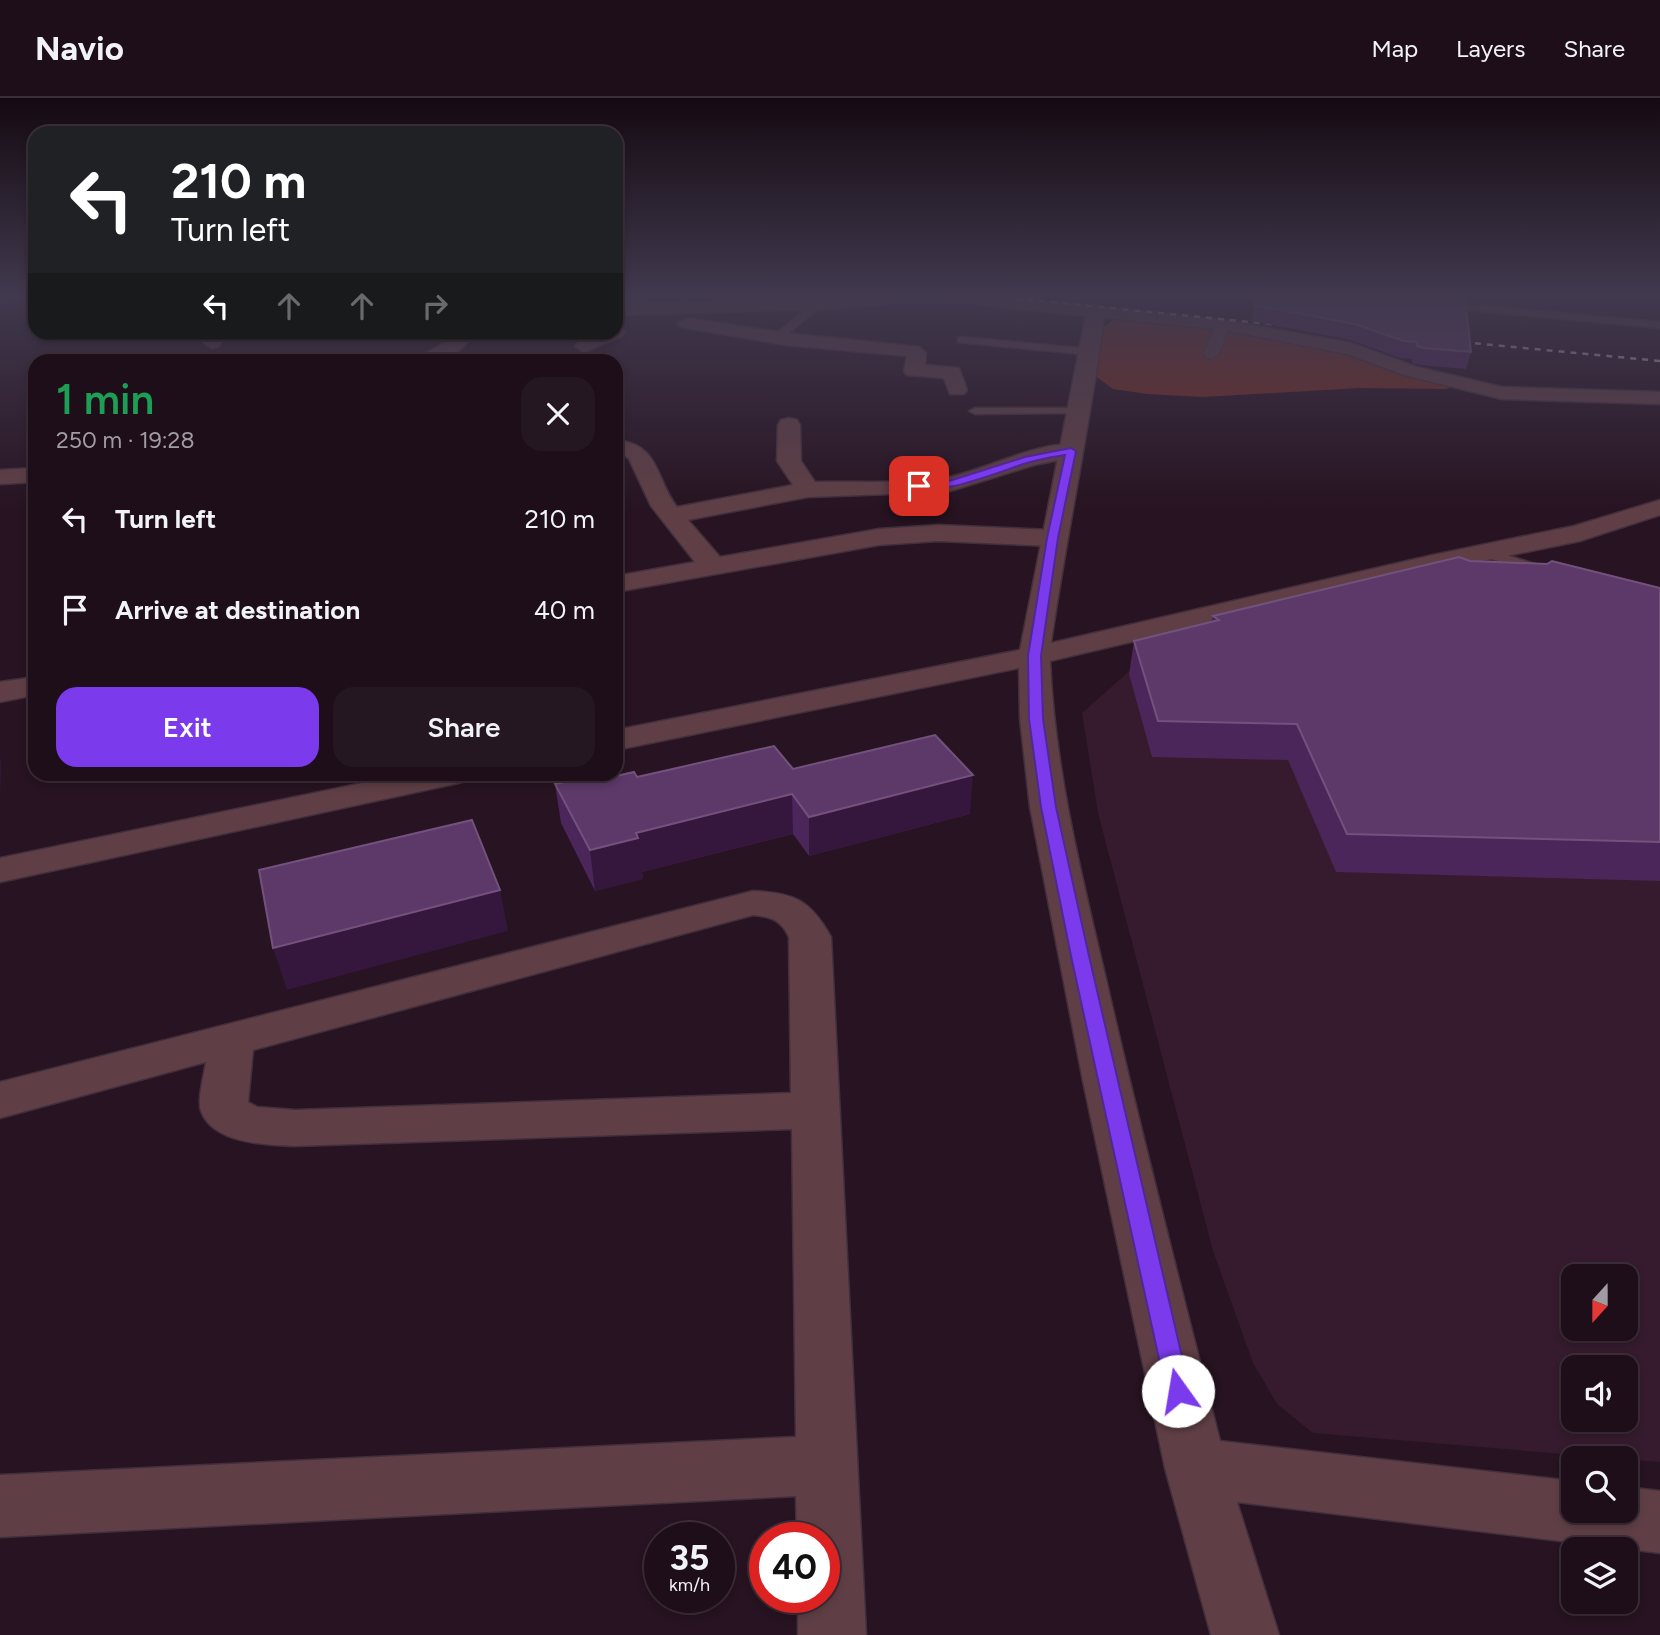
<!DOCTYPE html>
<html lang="en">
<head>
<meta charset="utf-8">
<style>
  body { margin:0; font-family:Figtree,sans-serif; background:#251722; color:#f1f3f6; height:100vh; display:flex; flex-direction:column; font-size:26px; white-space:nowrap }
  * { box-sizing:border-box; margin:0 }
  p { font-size:23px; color:#a09ca2 }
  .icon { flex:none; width:38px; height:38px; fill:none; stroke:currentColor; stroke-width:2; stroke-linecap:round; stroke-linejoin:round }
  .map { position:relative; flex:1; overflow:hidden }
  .sheet { position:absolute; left:28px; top:256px; width:595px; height:427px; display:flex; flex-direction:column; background:#1d0e19; border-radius:21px; box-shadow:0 4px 10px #0003,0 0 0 2px #3b2e38 }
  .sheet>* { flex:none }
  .top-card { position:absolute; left:28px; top:28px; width:595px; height:214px; border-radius:21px; box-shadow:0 4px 10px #0003,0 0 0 2px #3b2e38; background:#202124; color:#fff; overflow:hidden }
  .needle { width:46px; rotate:201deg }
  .buttons { position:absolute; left:1561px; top:1166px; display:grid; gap:14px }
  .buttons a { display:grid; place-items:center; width:77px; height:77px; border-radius:14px; background:#1d0e19; box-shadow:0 4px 10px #0003,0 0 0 2px #3b2e38; font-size:35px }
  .speed { position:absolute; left:644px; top:1424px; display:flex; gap:14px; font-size:35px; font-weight:700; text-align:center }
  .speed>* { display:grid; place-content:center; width:91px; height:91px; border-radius:50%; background:#1d0e19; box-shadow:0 4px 10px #0003,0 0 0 2px #3b2e38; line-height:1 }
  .speed small { font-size:18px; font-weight:400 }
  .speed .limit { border:10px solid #d22; background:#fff; color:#111 }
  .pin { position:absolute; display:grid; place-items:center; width:60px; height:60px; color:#fff; margin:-30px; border-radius:14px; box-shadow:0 4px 10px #0006 }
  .me { position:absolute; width:77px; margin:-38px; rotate:347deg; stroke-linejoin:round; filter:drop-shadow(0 0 5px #0008) }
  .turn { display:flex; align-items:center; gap:24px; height:147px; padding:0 28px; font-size:32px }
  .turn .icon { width:91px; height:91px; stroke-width:2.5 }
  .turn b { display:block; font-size:49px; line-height:60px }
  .lanes { display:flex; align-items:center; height:66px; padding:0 28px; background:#0003; justify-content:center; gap:35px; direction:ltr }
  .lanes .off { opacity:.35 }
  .round { display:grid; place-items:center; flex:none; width:74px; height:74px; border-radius:21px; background:#251722 }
  .headline { display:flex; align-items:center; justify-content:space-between; height:119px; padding:0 28px }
  h1 { font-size:42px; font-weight:600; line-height:52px; color:#1e9e55 }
  .button { display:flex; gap:14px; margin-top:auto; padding:14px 28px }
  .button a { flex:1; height:80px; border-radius:21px; background:#7c3aed; color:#fff; font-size:28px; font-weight:600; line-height:80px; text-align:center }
  .button a+a { background:#251722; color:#f1f3f6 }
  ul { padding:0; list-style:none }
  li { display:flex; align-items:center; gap:21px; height:91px; padding:0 28px }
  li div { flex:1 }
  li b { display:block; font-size:26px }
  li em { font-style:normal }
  header { display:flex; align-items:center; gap:42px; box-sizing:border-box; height:98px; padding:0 35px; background:#1d0e19; border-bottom:2px solid #3b2e38 }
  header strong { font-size:33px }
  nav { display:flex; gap:38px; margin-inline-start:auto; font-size:24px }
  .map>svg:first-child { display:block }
  .built { fill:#351b2d; fill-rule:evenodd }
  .forest { fill:#742d20 }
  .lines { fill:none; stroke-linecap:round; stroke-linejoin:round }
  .service-casing { stroke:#422f3c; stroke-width:3 }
  .pedestrian-casing { stroke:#422f3c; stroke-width:2 }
  .minor-casing { stroke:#422f3c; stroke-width:3 }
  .tertiary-casing { stroke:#422f3c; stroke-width:3 }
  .service { fill:#5f3f45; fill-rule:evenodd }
  .pedestrian { fill:#5f3f45; fill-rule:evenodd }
  .minor { fill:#5f3f45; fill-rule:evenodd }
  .tertiary { fill:#5f3f45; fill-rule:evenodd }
  .rail { stroke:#bcacb6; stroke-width:2.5; stroke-dasharray:6 6; stroke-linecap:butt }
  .wall { fill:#4b265a }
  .shaded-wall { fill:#35163d }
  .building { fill:#5c3969; stroke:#72527c; stroke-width:2 }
  .route { fill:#7c3aed; stroke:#51269a; stroke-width:2 }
</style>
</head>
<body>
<header>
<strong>Navio</strong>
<nav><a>Map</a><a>Layers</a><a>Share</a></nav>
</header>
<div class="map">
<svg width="1660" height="1537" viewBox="0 0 1660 1537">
  <rect width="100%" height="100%" fill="#271321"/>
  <path class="built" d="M1660 514V1364L1313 1335 1277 1306 1253 1265 1213 1153 1098 715 1082 615 1153 552ZM1573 1178H1626V1230H1573ZM1573 1269H1626V1321H1573Z"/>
  <path class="forest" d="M1118 218 1274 234 1457 287 1446 291 1359 290 1203 299 1147 296 1113 291 1094 277 1104 229Z"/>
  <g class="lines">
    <defs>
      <g id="service">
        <path d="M815 204 823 206 781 242H773V238Z"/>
        <path d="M1440 204 1660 224V230L1437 209V205Z"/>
        <path d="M962 239 1090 251 1095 254 1090 257 958 244V240Z"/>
        <path d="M1078 310 1084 313 1082 315 975 316 969 313 975 310Z"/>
        <path d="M1486 451 1549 470 1551 473 1544 477 1481 458 1479 455Z"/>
      </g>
      <path id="pedestrian" d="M1223 223 1230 227 1219 256 1211 261 1206 259 1203 256 1216 227Z"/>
      <g id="minor">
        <path d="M856 198H999L1223 222 1351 245 1417 269 1502 289 1660 294V306L1502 301 1404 277 1347 256 1223 232 976 206 904 205 818 211 616 217V207Z"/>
        <path d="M687 220 786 235 919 249 926 255 925 267 959 270 967 292 964 296H950L944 280 907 277 904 273 907 258 786 247 681 229 678 225Z"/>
        <path d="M616 229 622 230 625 234 622 238 584 254 575 248C585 237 601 234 616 234Z"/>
        <path d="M208 234H226L219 248 212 250 203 244Z"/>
        <path d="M455 234H473C460 260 445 262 419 262 426 251 446 249 455 234Z"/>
        <path d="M789 320 797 322 800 327 801 363 815 384C857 383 902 386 944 380 980 375 1044 339 1079 348L1082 353 1079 358 1034 367 947 394 808 399 688 422 720 459 879 431 938 427 1053 432 1062 434 1066 440 1062 446 1053 448 938 443 879 447 616 494V478L695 464 651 408 629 361 623 356H616V342C660 346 655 380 677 409L793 387 777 363 778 327 781 322Z"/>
        <path d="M35 370V384L0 386V372Z"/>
        <path d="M35 579V597L0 604V584Z"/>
        <path d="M753 793C795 795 810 802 831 839L866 1537H798V1500H824V1440H797L796 1398 0 1439V1377L796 1339 792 1031 295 1048C267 1047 213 1046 201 1013 197 1001 204 978 206 964L0 1020V984ZM753 817C772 819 781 822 789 839L791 995 295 1012 257 1009 248 1004 253 952Z"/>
      </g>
      <g id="tertiary">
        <path d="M0 198H16L14 202 0 205Z"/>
        <path d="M1096 207 1105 212C1091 323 1067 434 1051 545L1433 457 1574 428 1660 402V417L1580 443 1433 473 1050 563C1055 672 1081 775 1106 881 1141 1035 1181 1189 1220 1343L1573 1383V1412H1626V1389L1660 1393V1455L1237 1404 1279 1537H1211L1165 1370 1083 983 1030 709 1020 621 1019 570 616 652V632L1020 552 1087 212Z"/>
        <path d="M406 676H471L466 683 454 686 0 784V760Z"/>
      </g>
    </defs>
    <use href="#service" class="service-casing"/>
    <use href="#pedestrian" class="pedestrian-casing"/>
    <use href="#minor" class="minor-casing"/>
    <use href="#tertiary" class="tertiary-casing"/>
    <use href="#service" class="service"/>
    <use href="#pedestrian" class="pedestrian"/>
    <use href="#minor" class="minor"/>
    <use href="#tertiary" class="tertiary"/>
    <g class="rail">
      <path d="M991 198 1280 227"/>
      <path d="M1451 243 1660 263"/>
    </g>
  </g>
  <g class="wall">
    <path d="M1256 198 1471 254 1466 271 1419 267 1412 265V261L1400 260 1351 242 1251 223Z"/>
    <path d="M1470 463 1660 490V783L1336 774 1288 662 1152 659 1129 576 1134 543 1211 524 1213 518Z"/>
    <path d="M793 671 970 716 809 758 793 736 642 774 643 781 595 793 561 725 555 686 603 681Z"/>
  </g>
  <g class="shaded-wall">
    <path d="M0 661 1 664 0 711Z"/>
    <path d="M973 677 970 716 809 758V719Z"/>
    <path d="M792 696 793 736 642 774 643 781 595 793 590 752 636 735Z"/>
    <path d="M500 792 508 833 287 892 273 850Z"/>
  </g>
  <g class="building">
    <path d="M1256 198H1440L1465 200 1471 254 1424 250 1417 248V244L1404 243 1355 226 1254 207Z"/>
    <path d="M1459 459 1470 463 1547 466 1552 463 1660 490V744L1347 736 1297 626 1158 623 1134 543 1219 522 1213 518Z"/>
    <path d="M935 637 973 677 809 719 792 696 636 735 638 740 590 752 555 686 600 676 603 681 634 674 637 679 774 648 793 671Z"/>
    <path d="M472 722 500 792 273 850 259 772Z"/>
  </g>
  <linearGradient id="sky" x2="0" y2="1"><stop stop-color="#150a12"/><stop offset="0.48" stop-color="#41394e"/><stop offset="1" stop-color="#41394e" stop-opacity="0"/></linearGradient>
  <rect width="1660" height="413" fill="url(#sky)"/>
  <path class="route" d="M1071 350 1076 353 1058 440 1041 558 1043 621 1056 709 1089 858 1190 1293 1187 1300 1178 1304 1170 1300 1166 1293 1071 858 1041 709 1029 621 1028 558 1047 440 1065 357C1053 359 1039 361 1027 365 1003 372 935 401 914 388L919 385 946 384 1025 359Z"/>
</svg>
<div class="buttons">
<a><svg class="needle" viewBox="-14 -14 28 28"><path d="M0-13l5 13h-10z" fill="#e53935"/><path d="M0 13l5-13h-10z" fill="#a09ca2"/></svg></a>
<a><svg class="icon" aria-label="sound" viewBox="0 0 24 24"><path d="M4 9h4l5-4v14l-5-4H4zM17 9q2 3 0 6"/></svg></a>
<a><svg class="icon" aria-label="search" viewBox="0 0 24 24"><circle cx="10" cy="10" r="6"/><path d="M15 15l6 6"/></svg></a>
<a><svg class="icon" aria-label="layers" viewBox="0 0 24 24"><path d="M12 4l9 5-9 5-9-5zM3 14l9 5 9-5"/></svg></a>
</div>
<div class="speed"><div>35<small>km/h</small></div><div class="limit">40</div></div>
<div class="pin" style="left:919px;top:388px;background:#d93025"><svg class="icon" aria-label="arrive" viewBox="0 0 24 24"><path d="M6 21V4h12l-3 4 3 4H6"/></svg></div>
<svg class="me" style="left:1178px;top:1293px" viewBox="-20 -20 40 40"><circle r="19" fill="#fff"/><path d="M0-13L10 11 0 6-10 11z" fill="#7c3aed"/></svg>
<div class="top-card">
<div class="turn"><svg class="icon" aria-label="left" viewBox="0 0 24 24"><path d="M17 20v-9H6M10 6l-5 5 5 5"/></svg><div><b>210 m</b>Turn left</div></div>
<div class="lanes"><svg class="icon" aria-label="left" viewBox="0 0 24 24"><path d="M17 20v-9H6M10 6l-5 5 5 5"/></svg><svg class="icon off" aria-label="ahead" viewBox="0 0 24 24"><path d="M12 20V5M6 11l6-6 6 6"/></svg><svg class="icon off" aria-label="ahead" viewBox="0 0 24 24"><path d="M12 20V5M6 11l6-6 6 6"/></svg><svg class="icon off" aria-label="right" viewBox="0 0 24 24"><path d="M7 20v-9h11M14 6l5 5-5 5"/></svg></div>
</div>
<section class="sheet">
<div class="headline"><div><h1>1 min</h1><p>250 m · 19:28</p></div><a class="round"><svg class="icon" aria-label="close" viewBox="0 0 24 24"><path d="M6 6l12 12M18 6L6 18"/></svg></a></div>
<ul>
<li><svg class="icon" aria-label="left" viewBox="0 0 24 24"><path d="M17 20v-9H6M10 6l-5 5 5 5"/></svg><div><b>Turn left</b></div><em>210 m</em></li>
<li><svg class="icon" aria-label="arrive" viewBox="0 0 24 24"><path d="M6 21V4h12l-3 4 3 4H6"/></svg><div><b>Arrive at destination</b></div><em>40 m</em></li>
</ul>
<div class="button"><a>Exit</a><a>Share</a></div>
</section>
</div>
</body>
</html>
